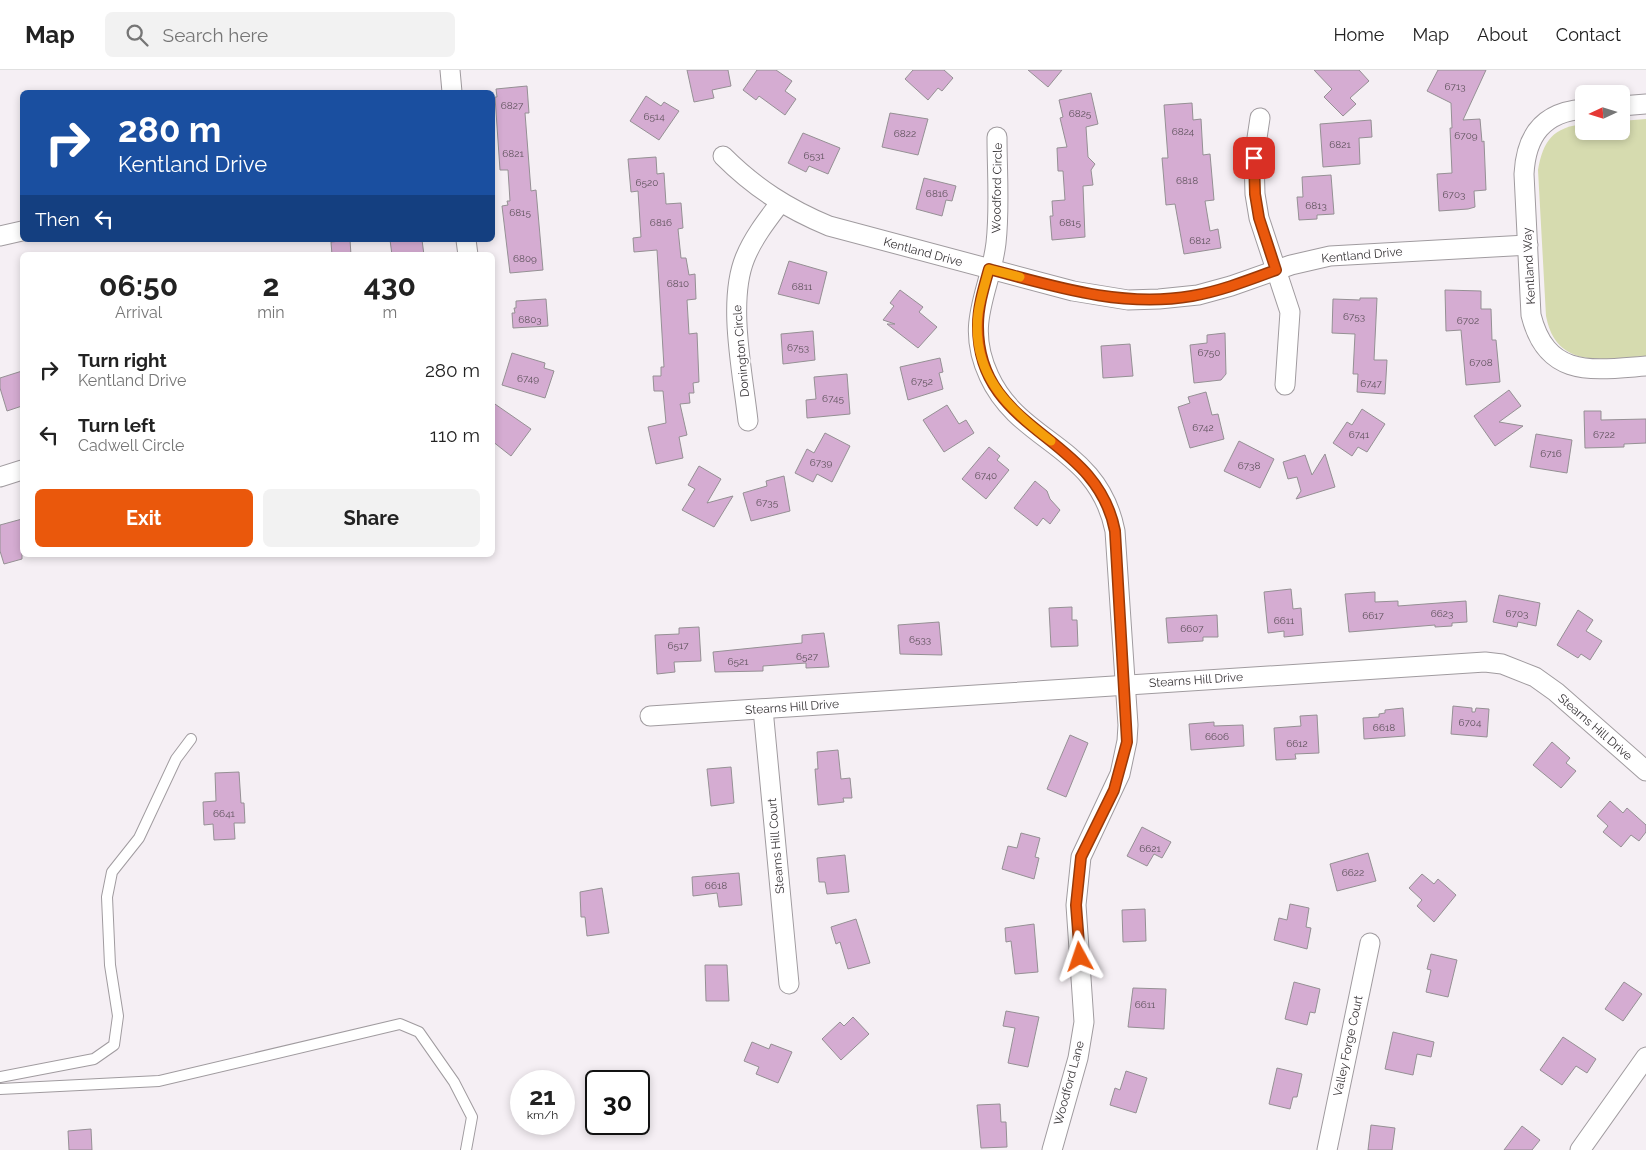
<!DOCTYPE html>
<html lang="en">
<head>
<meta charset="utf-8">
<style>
  body { margin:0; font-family:Raleway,sans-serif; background:#f2f2f2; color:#222; height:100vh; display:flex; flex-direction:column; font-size:19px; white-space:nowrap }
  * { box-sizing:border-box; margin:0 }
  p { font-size:16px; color:#767676 }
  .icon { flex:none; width:28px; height:28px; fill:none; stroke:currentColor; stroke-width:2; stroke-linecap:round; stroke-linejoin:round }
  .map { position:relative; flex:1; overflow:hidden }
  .panel { position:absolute; left:20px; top:182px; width:475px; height:305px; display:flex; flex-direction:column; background:#fff; border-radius:8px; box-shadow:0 2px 8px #0003 }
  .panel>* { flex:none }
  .banner { position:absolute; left:20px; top:20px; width:475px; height:152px; border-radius:8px; box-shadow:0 2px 8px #0003; background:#1a4fa0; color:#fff; overflow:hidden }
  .needle { width:32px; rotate:266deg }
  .fabs { position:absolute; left:1575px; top:15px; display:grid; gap:10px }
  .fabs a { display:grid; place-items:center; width:55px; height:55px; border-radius:8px; background:#fff; box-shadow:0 2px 8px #0003; font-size:25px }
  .speed { position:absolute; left:510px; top:1000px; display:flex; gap:10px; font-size:25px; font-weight:700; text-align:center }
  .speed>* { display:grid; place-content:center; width:65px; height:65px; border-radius:50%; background:#fff; box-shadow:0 2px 8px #0003; line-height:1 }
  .speed small { font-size:12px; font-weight:400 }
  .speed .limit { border:2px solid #111; border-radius:8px; background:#fff; color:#111 }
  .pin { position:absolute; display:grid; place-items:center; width:42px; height:42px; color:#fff; margin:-21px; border-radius:10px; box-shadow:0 2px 8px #0006 }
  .me { position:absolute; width:55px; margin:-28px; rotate:355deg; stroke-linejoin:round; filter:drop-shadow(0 0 4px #0008) }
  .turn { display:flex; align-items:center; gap:18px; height:105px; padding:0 15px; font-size:22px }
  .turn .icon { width:65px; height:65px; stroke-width:2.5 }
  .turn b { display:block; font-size:35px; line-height:42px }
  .then { display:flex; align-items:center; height:48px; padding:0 15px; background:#0003; gap:10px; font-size:19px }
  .eta { display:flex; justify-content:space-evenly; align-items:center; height:85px; text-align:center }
  .eta b { font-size:30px; font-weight:700; line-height:35px }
  .action { display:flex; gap:10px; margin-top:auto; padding:10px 15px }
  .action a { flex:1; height:58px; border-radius:8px; background:#ea580c; color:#fff; font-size:20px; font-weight:700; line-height:58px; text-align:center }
  .action a+a { background:#f2f2f2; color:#222 }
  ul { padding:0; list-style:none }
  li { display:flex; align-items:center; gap:15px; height:65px; padding:0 15px }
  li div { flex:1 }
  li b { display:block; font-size:19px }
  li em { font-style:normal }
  header { display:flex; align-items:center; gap:30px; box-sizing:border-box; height:70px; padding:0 25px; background:#fff; border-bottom:1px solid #e0e0e0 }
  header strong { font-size:24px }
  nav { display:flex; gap:28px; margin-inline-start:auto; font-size:18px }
  .search { width:350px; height:45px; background:#f2f2f2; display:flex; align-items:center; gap:12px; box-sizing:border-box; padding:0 18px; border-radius:8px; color:#767676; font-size:19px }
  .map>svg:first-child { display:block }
  .green { fill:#d6dbaf }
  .building { fill:#d5acd2; stroke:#959094 }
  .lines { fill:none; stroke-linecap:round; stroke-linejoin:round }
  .service-casing { stroke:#a09b9f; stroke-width:12 }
  .minor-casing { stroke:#a09b9f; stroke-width:21 }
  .service { stroke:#fff; stroke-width:10 }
  .minor { stroke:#fff; stroke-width:19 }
  .route-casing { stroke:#983908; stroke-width:12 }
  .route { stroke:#ea580c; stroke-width:9 }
  .slow { stroke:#f59e0b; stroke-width:9 }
  .labels { text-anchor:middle; stroke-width:4; stroke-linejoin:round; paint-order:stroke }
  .number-label { font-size:10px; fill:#60545e }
  .street-label { font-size:12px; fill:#393638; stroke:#fffeff }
</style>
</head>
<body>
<header>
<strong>Map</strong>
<div class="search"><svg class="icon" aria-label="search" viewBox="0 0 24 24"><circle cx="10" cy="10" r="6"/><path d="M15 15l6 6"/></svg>Search here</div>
<nav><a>Home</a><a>Map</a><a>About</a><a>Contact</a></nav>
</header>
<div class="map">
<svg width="1646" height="1080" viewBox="0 0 1646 1080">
  <rect width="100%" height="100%" fill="#f5eff4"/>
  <path class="green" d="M1646 49V286C1604 289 1556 300 1546 246L1538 100C1543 71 1553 57 1584 54V61H1621V51Z"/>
  <g class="building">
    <path d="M687 0H728L731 16 712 20 714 28 694 32Z"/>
    <path d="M757 0H776L792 11 785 21 796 29 785 45 759 26 756 30 743 20Z"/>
    <path d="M913 0H944L953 8 942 21 938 18 928 30 905 9Z"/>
    <path d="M1028 0H1062L1048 17Z"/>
    <path d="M1314 0H1359L1369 11 1350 28 1356 34 1343 46 1324 27 1332 19Z"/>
    <path d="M1438 0H1486L1463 50 1480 49 1482 72 1484 71 1486 120 1474 121 1475 137 1468 139 1439 141 1437 104 1452 103 1450 58H1452L1451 33 1427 21Z"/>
    <path d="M527 16 529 43H525L531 121 536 120 543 200 510 203 502 136 508 135 507 131H510L508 100H500L495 27H497L496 19Z"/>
    <path d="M1091 23 1098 54 1086 57 1088 87 1095 94 1091 100 1093 115 1083 116 1085 167 1052 170 1050 146H1053L1052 131 1065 130 1063 101H1058L1057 78 1067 77 1060 48 1063 47 1059 30Z"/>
    <path d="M646 26 661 36 664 32 679 41 659 70 630 51Z"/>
    <path d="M1192 33 1193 50 1201 49 1203 85 1210 84 1214 130 1205 131 1210 161 1218 159 1221 178 1184 184 1175 134 1166 135 1162 88H1168L1164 35Z"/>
    <path d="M890 43 928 49 918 85 882 77Z"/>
    <path d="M1371 50 1372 67 1359 68 1360 94 1323 97 1320 54Z"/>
    <path d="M803 63 840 78 828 104 809 96 806 102 788 93Z"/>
    <path d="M656 87 657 104 664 103 666 134 681 133 683 158 678 159 681 188H686L689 205 695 204 696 229 687 230 689 264 697 263 699 312 693 313 694 323H689L690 333 680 334 687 365 679 367 683 388 656 394 648 357 666 353 663 321H654L653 306H661V297H664L657 180 634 182 633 168 641 167 638 121 631 122 628 89Z"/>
    <path d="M1331 105 1334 144 1317 145V149L1299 150 1297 127H1303L1302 107Z"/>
    <path d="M924 108 956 116 952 131 946 130 942 146 916 139Z"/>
    <path d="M350 170 351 185H332L331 172Z"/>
    <path d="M390 170H422L424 185H392Z"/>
    <path d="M789 191 827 202 819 234 778 224Z"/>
    <path d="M900 220 923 237 919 242 937 257 918 278 887 254H895L883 250 894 236 890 233Z"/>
    <path d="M1445 220 1481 221V239H1491L1492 270H1496L1500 312 1466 315 1461 260 1446 261Z"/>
    <path d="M1360 228H1377L1374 290H1387L1385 324 1357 322 1358 304H1353L1355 264 1332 263 1333 229 1360 230Z"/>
    <path d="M546 229 548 256 513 258 512 243H515L514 238H516V231Z"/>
    <path d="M813 261 815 290 783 294 781 264Z"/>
    <path d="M1225 263 1226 304 1221 310 1194 313 1190 275 1207 273V265Z"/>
    <path d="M1130 274 1133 306 1103 308 1101 276Z"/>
    <path d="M512 283 545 293 544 298 554 301 545 328 502 315Z"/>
    <path d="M940 288 943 302 939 303 943 319 908 330 900 297Z"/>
    <path d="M22 301V336L7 341 0 318V308Z"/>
    <path d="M847 304 850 344 807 348 806 330 816 329 814 307Z"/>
    <path d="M1509 320 1521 336 1499 352 1523 356 1495 376 1474 346Z"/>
    <path d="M1206 322 1212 345 1218 344 1224 369 1190 378 1178 337 1190 333 1188 327Z"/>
    <path d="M492 332 531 359 511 386 492 371Z"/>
    <path d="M947 335 959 354 966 350 974 363 944 382 923 350Z"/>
    <path d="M1362 339 1385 354 1367 382 1358 377 1352 386 1333 373 1347 352 1352 355Z"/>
    <path d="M1584 341H1601V350L1646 349V373L1624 374V377L1585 378Z"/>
    <path d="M825 363 850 376 832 412 817 404 813 412 795 403 807 379 814 383Z"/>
    <path d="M1536 364 1572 370 1567 403 1530 397Z"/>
    <path d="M1239 371 1274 389 1260 418 1224 401Z"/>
    <path d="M989 377 1000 386 997 390 1009 400 986 429 962 409Z"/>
    <path d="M1325 384 1335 417 1296 429 1301 421 1297 407 1288 409 1283 392 1305 385 1312 405Z"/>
    <path d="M699 396 721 409 707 433 733 426 714 457 682 440 695 419 688 415Z"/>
    <path d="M784 406 790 441 751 451 743 423 767 416 766 411Z"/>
    <path d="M1035 411 1047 421 1050 429 1060 440 1050 454 1043 448 1037 456 1014 438Z"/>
    <path d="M22 449V489L4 494 0 481V455Z"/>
    <path d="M1291 519 1293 539 1301 538 1303 565 1284 567V561L1268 563 1264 522Z"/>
    <path d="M1375 522V532L1398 531V536L1466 531 1467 552 1452 553V556L1435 557V555L1349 562 1345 524Z"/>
    <path d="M1499 525 1540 533 1536 556 1518 552 1517 557 1493 552Z"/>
    <path d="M1072 537V550H1077L1078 576 1051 577 1049 538Z"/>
    <path d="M1578 540 1593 550 1586 561 1602 571 1590 590 1581 584 1578 588 1557 575Z"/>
    <path d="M1217 545 1218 567H1203V571L1168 573 1166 548Z"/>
    <path d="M939 552 942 585 900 584 898 555Z"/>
    <path d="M699 557 701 591 674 592 675 602 657 604 655 565 679 564V558Z"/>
    <path d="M824 563 829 597 806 598V593L763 596V601L715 602 713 582 802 573V565Z"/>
    <path d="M1453 636 1472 638V642H1475L1476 638 1489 639 1487 667 1451 664Z"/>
    <path d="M1403 638 1405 666 1364 669 1363 648 1379 647V644L1385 643V640Z"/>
    <path d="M1317 645 1319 683 1295 684 1296 689 1276 690 1274 658 1301 656 1300 646Z"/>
    <path d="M1214 652V656L1243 655 1244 676 1191 680 1189 654Z"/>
    <path d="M1070 665 1088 673 1066 727 1047 719Z"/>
    <path d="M1552 672 1570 688 1566 693 1576 701 1561 718 1533 695Z"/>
    <path d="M838 680 841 709 850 708 852 728H843L844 732 818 735 815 699H818L817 682Z"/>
    <path d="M731 697 734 733 711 736 707 699Z"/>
    <path d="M239 702 241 733H244L245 753H234L235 769 214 770 213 754 204 755 203 732 216 731 215 703Z"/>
    <path d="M1610 731 1623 743 1627 738 1646 755V762L1639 771 1631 765 1621 777 1603 762 1608 756 1597 746Z"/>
    <path d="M1142 757 1171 772 1162 788 1154 784 1147 796 1127 786Z"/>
    <path d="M1021 763 1040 768 1035 787 1039 788 1034 809 1002 799 1008 776 1017 778Z"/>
    <path d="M1368 783 1376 811 1337 821 1330 794Z"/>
    <path d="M845 785 849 822 827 824 825 812H819L817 788Z"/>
    <path d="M739 803 742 835 719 837 717 823 693 826 692 807Z"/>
    <path d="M1422 804 1434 814 1438 809 1456 825 1434 852 1417 836 1422 830 1409 818Z"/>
    <path d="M602 818 609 863 587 866 585 847H581L580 822Z"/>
    <path d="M1290 834 1309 838 1306 857 1311 858 1307 879 1274 870 1279 848 1287 850Z"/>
    <path d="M1145 839 1146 871 1123 872 1122 840Z"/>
    <path d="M856 849 870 893 848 899 840 872 836 874 831 857Z"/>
    <path d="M1034 854 1038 902 1015 904 1011 871 1006 872 1005 858Z"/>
    <path d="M1431 884 1457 890 1448 927 1426 922 1431 900 1427 899Z"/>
    <path d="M705 895H727L729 931H706Z"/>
    <path d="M1294 912 1320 919 1315 943 1310 942 1307 955 1285 949Z"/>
    <path d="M1624 912 1642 924 1623 951 1605 939Z"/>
    <path d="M1133 918 1166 919 1164 959 1128 957Z"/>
    <path d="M1006 941 1039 947 1028 997 1008 993 1015 958 1003 956Z"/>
    <path d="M853 947 869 964 841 990 822 969 840 952 844 956Z"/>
    <path d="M1393 962 1434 972 1431 987 1417 984 1413 1005 1385 999Z"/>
    <path d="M1563 967 1596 989 1587 1003 1576 996 1562 1015 1540 1000Z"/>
    <path d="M752 972 769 979 771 974 792 982 778 1013 756 1004 759 997 744 991Z"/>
    <path d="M1277 998 1302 1004 1297 1027H1293L1290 1039 1269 1034Z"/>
    <path d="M1126 1001 1147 1008 1136 1043 1110 1035 1115 1018 1120 1020Z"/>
    <path d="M1000 1034 1001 1052H1006L1007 1077 981 1078 977 1035Z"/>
    <path d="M1371 1055 1395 1058 1392 1080H1368Z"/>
    <path d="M1522 1056 1540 1070 1532 1080H1504Z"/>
    <path d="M91 1059 92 1080H69L68 1061Z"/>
  </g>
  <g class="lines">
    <defs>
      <g id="service">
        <path d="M0 1007 94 989 114 975 118 946 110 895 107 827 112 802 139 768 176 689 191 669"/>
        <path d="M0 1019 159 1011 400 954 419 962 454 1012 472 1047 466 1080"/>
      </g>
      <g id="minor">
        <path d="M450 0 452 22"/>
        <path d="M1621 36 1646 34"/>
        <path d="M1584 39C1543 42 1526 66 1524 104L1531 245C1547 309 1593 300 1646 296"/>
        <path d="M1260 48 1254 88 1255 124 1259 148 1290 242 1285 315"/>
        <path d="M997 67C997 102 1000 138 996 173 990 223 964 253 989 306 1020 374 1098 375 1115 461L1128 655 1127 671 1120 704 1081 787 1076 835 1084 952 1078 988 1052 1080"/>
        <path d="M723 86C755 118 788 139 829 156L1073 221 1128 230 1159 229 1198 225 1231 216 1291 195 1330 186 1528 175"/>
        <path d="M0 166 22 161"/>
        <path d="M466 170 468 185"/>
        <path d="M748 351C743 304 727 232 745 188 753 168 767 150 780 133"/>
        <path d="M0 407 22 400"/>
        <path d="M763 639 789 914"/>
        <path d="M650 646 1485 592 1502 594 1535 607 1556 622 1646 701"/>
        <path d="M1327 1080 1370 873"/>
        <path d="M1580 1080 1646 987"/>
      </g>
    </defs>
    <use href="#service" class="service-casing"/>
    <use href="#minor" class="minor-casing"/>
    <use href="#service" class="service"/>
    <use href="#minor" class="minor"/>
  </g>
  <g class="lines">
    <defs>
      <path id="route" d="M1080 887 1076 835 1081 787 1114 720 1127 672 1115 461C1096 362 977 364 978 255 978 236 984 217 989 199 1056 217 1122 238 1192 226 1221 221 1249 210 1276 200L1259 148 1255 124 1254 88"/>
    </defs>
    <use href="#route" class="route-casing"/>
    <use href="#route" class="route"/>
    <path class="slow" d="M1020 207 989 199C985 214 980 229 978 244 971 303 1008 339 1051 371"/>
  </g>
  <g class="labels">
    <g class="number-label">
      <text x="1455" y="20">6713</text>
      <text x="512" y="39">6827</text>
      <text x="1080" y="47">6825</text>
      <text x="654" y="50">6514</text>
      <text x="1183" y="65">6824</text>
      <text x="905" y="67">6822</text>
      <text x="1466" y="69">6709</text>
      <text x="1340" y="78">6821</text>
      <text x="513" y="87">6821</text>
      <text x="814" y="89">6531</text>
      <text x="1187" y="114">6818</text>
      <text x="647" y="116">6520</text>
      <text x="937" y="127">6816</text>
      <text x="1454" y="128">6703</text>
      <text x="1316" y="139">6813</text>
      <text x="520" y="146">6815</text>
      <text x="661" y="156">6816</text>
      <text x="1070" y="156">6815</text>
      <text x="1200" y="174">6812</text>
      <text x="525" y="192">6809</text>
      <text x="678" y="217">6810</text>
      <text x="802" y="220">6811</text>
      <text x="1354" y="250">6753</text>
      <text x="530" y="253">6803</text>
      <text x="1468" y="254">6702</text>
      <text x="798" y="281">6753</text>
      <text x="1209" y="286">6750</text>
      <text x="1481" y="296">6708</text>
      <text x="528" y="312">6749</text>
      <text x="922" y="315">6752</text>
      <text x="1371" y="317">6747</text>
      <text x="833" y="332">6745</text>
      <text x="1203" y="361">6742</text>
      <text x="1359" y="368">6741</text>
      <text x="1604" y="368">6722</text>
      <text x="1551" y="387">6716</text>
      <text x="821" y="396">6739</text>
      <text x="1249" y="399">6738</text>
      <text x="986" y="409">6740</text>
      <text x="767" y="436">6735</text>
      <text x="1442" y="547">6623</text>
      <text x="1517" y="547">6703</text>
      <text x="1373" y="549">6617</text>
      <text x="1284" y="554">6611</text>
      <text x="1192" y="562">6607</text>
      <text x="920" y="573">6533</text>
      <text x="678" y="579">6517</text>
      <text x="807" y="590">6527</text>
      <text x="738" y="595">6521</text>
      <text x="1470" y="656">6704</text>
      <text x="1384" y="661">6618</text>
      <text x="1217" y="670">6606</text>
      <text x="1297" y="677">6612</text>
      <text x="224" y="747">6641</text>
      <text x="1150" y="782">6621</text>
      <text x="1353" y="806">6622</text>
      <text x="716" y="819">6618</text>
      <text x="1145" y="938">6611</text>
    </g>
    <g class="street-label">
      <text transform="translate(997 118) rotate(-89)" y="4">Woodford Circle</text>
      <text transform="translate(923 182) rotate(15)" y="4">Kentland Drive</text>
      <text transform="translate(1362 185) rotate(-5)" y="4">Kentland Drive</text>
      <text transform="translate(1529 196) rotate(-93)" y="4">Kentland Way</text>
      <text transform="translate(741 281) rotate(-95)" y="4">Donington Circle</text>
      <text transform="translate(1196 610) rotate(-4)" y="4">Stearns Hill Drive</text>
      <text transform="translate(792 637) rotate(-4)" y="4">Stearns Hill Drive</text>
      <text transform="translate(1595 657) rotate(41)" y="4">Stearns Hill Drive</text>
      <text transform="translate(776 776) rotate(-95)" y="4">Stearns Hill Court</text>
      <text transform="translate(1348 976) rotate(-78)" y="4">Valley Forge Court</text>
      <text transform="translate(1069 1013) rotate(-75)" y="4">Woodford Lane</text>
    </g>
  </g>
</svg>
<div class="fabs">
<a><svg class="needle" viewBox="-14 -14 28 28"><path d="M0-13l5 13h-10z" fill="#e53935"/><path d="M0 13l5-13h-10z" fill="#767676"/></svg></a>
</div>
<div class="speed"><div>21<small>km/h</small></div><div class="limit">30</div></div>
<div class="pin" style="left:1254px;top:88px;background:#d93025"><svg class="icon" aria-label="arrive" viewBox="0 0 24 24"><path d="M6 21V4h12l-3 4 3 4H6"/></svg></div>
<svg class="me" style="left:1080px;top:887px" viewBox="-20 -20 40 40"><path d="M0-17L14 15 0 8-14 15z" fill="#ea580c" stroke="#fff" stroke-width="4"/></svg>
<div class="banner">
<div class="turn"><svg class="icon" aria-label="right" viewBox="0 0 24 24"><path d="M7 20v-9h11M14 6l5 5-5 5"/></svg><div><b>280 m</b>Kentland Drive</div></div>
<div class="then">Then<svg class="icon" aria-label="left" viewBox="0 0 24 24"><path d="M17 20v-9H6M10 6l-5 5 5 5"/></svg></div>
</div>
<section class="panel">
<div class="eta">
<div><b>06:50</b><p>Arrival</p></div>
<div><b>2</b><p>min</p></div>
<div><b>430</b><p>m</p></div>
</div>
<ul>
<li><svg class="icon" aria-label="right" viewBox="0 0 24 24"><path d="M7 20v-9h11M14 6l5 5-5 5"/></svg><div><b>Turn right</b><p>Kentland Drive</p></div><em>280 m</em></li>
<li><svg class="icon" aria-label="left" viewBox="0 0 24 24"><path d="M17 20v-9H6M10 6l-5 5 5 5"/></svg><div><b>Turn left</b><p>Cadwell Circle</p></div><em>110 m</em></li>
</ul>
<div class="action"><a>Exit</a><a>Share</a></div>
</section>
</div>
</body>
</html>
